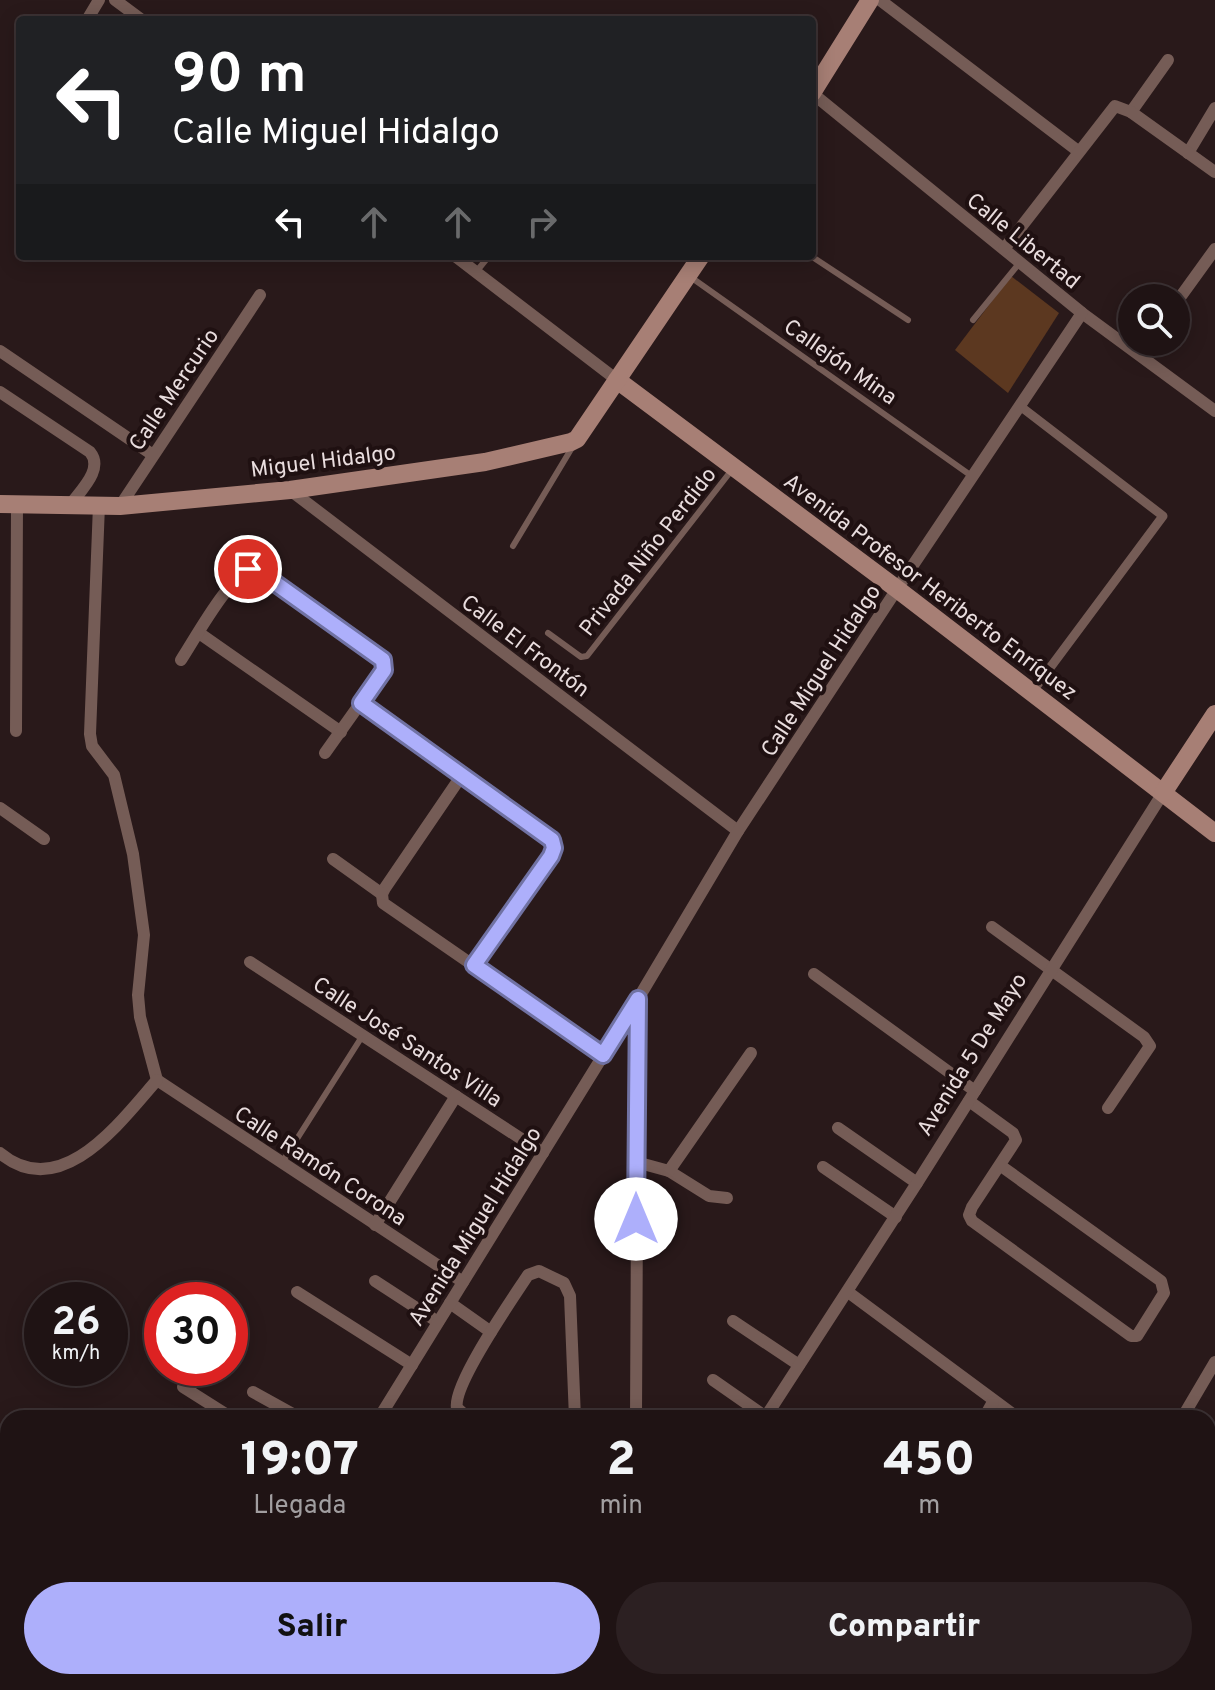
<!DOCTYPE html>
<html lang="es">
<head>
<meta charset="utf-8">
<style>
  body { margin:0; font-family:Overpass,sans-serif; background:#2c2022; color:#f1f3f6; height:100vh; display:flex; flex-direction:column; font-size:30px; white-space:nowrap }
  * { box-sizing:border-box; margin:0 }
  p { font-size:26px; color:#a19ea0 }
  .icon { flex:none; width:44px; height:44px; fill:none; stroke:currentColor; stroke-width:2; stroke-linecap:round; stroke-linejoin:round }
  .map { position:relative; flex:1; overflow:hidden }
  .sheet { position:absolute; left:0px; top:1410px; width:1216px; height:280px; display:flex; flex-direction:column; background:#1f1314; border-radius:24px 24px 0 0; box-shadow:0 4px 20px #0003,0 0 0 2px #3c3234 }
  .sheet>* { flex:none }
  .guide { position:absolute; left:16px; top:16px; width:800px; height:244px; border-radius:8px; box-shadow:0 4px 20px #0003,0 0 0 2px #3c3234; background:#202124; color:#fff; overflow:hidden }
  .tools { position:absolute; left:1118px; top:284px; display:grid; gap:16px }
  .tools a { display:grid; place-items:center; width:72px; height:72px; border-radius:50%; background:#1f1314; box-shadow:0 4px 20px #0003,0 0 0 2px #3c3234; font-size:40px }
  .speed { position:absolute; left:24px; top:1282px; display:flex; gap:16px; font-size:40px; font-weight:700; text-align:center }
  .speed>* { display:grid; place-content:center; width:104px; height:104px; border-radius:50%; background:#1f1314; box-shadow:0 4px 20px #0003,0 0 0 2px #3c3234; line-height:1 }
  .speed small { font-size:20px; font-weight:400 }
  .speed .limit { border:12px solid #d22; background:#fff; color:#111 }
  .pin { position:absolute; display:grid; place-items:center; width:68px; height:68px; color:#fff; margin:-34px; border:4px solid #fff; border-radius:50%; box-shadow:0 2px 8px #0007 }
  .me { position:absolute; width:88px; margin:-44px; rotate:0deg; stroke-linejoin:round; filter:drop-shadow(0 0 6px #0008) }
  .turn { display:flex; align-items:center; gap:28px; height:168px; padding:0 24px; font-size:36px }
  .turn .icon { width:104px; height:104px; stroke-width:2.5 }
  .turn b { display:block; font-size:56px; line-height:68px }
  .lanes { display:flex; align-items:center; height:76px; padding:0 24px; background:#0003; justify-content:center; gap:40px; direction:ltr }
  .lanes .off { opacity:.35 }
  .eta { display:flex; justify-content:space-evenly; align-items:center; height:136px; text-align:center }
  .eta b { font-size:48px; font-weight:800; line-height:56px }
  .action { display:flex; gap:16px; margin-top:auto; padding:16px 24px }
  .action a { flex:1; height:92px; border-radius:48px; background:#adaffb; color:#111; font-size:32px; font-weight:800; line-height:92px; text-align:center }
  .action a+a { background:#2c2022; color:#f1f3f6 }
  .map>svg:first-child { display:block }
  .green { fill:#5c3820 }
  .lines { fill:none; stroke-linecap:round; stroke-linejoin:round }
  .service { stroke:#755c56; stroke-width:6 }
  .pedestrian { stroke:#755c56; stroke-width:9 }
  .minor { stroke:#755c56; stroke-width:12 }
  .secondary { stroke:#a77f75; stroke-width:18 }
  .route-casing { stroke:#7072a3; stroke-width:20 }
  .route { stroke:#adaffb; stroke-width:14 }
  .labels { text-anchor:middle; stroke-width:8; stroke-linejoin:round; paint-order:stroke }
  .street-label { font-size:22px; fill:#e9ddde; stroke:#1f1011 }
</style>
</head>
<body>
<div class="map">
<svg width="1215" height="1690" viewBox="0 0 1215 1690">
  <rect width="100%" height="100%" fill="#29191a"/>
  <path class="green" d="M1011 276 1059 313 1008 393 955 350Z"/>
  <g class="lines">
    <g class="service">
      <path d="M811 256 908 320"/>
      <path d="M476 272 489 256"/>
      <path d="M692 278 973 477"/>
      <path d="M973 320 1021 261"/>
      <path d="M513 546 573 446"/>
      <path d="M548 633 581 657 587 656 731 471"/>
      <path d="M281 1164 363 1035"/>
    </g>
    <path class="pedestrian" d="M1020 406 1163 516 1032 692"/>
    <g class="minor">
      <path d="M115 0 142 20"/>
      <path d="M880 0 1078 151"/>
      <path d="M87 20 99 0"/>
      <path d="M812 93 1082 313 1215 411"/>
      <path d="M1131 112 1168 60"/>
      <path d="M1188 153 1215 108"/>
      <path d="M1004 249 1115 106 1131 112 1215 172"/>
      <path d="M455 256 617 380"/>
      <path d="M1176 303 1215 249"/>
      <path d="M0 351 153 455"/>
      <path d="M0 392 90 452C104 469 81 490 71 504"/>
      <path d="M290 490 738 831"/>
      <path d="M99 505 90 734 92 746 114 775 133 854 144 935 138 995 140 1017 157 1080"/>
      <path d="M120 506 260 295"/>
      <path d="M199 633 341 732"/>
      <path d="M181 660C195 639 231 572 254 568L384 662V670L325 753"/>
      <path d="M361 703 552 840 554 848 551 856 474 965"/>
      <path d="M16 731 17 505"/>
      <path d="M462 775 385 888 382 894 383 903 603 1055"/>
      <path d="M0 808 44 839"/>
      <path d="M333 859 382 894"/>
      <path d="M992 927 1144 1037 1150 1046 1108 1108"/>
      <path d="M250 962 543 1153"/>
      <path d="M814 974 975 1091"/>
      <path d="M157 1080 463 1282"/>
      <path d="M969 1101 1013 1133 1016 1140 972 1207 969 1215 972 1221 1131 1336H1137L1164 1293 1161 1281 1001 1166"/>
      <path d="M838 1128 917 1183"/>
      <path d="M0 1153C61 1204 121 1121 157 1080"/>
      <path d="M636 1162 669 1171 709 1196 727 1198"/>
      <path d="M823 1167 896 1217"/>
      <path d="M669 1171 751 1053"/>
      <path d="M375 1225 456 1096"/>
      <path d="M375 1281 438 1322"/>
      <path d="M297 1292 412 1365"/>
      <path d="M848 1292 1018 1418"/>
      <path d="M450 1303 491 1332"/>
      <path d="M733 1321 799 1365"/>
      <path d="M713 1380 766 1417"/>
      <path d="M183 1387 232 1418"/>
      <path d="M253 1392 300 1418"/>
      <path d="M379 1418 638 999 738 831 897 589 1082 313"/>
      <path d="M468 1418 457 1408C452 1385 513 1298 528 1275L539 1271 564 1283 570 1296 575 1418"/>
      <path d="M636 1418 638 999"/>
      <path d="M765 1418 917 1183 1163 793"/>
      <path d="M984 1418 993 1402"/>
      <path d="M1182 1418 1215 1362"/>
      <path d="M1208 1541 1215 1546"/>
      <path d="M565 1682 577 1690"/>
      <path d="M639 1682 640 1690"/>
      <path d="M928 1682 942 1690"/>
      <path d="M1116 1682 1128 1690"/>
      <path d="M212 1690 217 1682"/>
      <path d="M1019 1690 1024 1682"/>
    </g>
    <g class="secondary">
      <path d="M812 93 870 0"/>
      <path d="M617 380 897 589 1215 833"/>
      <path d="M0 504 120 506 290 490 485 462 571 442 577 439 701 256"/>
      <path d="M1163 793 1215 714"/>
    </g>
  </g>
  <g class="lines">
    <defs>
      <path id="route" d="M248 569 254 568 383 660 384 670 361 703 552 840 554 848 551 856 474 965 603 1055 638 999 636 1219"/>
    </defs>
    <use href="#route" class="route-casing"/>
    <use href="#route" class="route"/>
  </g>
  <g class="labels">
    <g class="street-label">
      <text transform="translate(1024 240) rotate(39)" y="8">Calle Libertad</text>
      <text transform="translate(841 361) rotate(35)" y="8">Callejón Mina</text>
      <text transform="translate(173 389) rotate(-56)" y="8">Calle Mercurio</text>
      <text transform="translate(323 460) rotate(-7)" y="8">Miguel Hidalgo</text>
      <text transform="translate(647 551) rotate(-52)" y="8">Privada Niño Perdido</text>
      <text transform="translate(931 586) rotate(37)" y="8">Avenida Profesor Heriberto Enríquez</text>
      <text transform="translate(526 645) rotate(37)" y="8">Calle El Frontón</text>
      <text transform="translate(820 670) rotate(-57)" y="8">Calle Miguel Hidalgo</text>
      <text transform="translate(408 1041) rotate(33)" y="8">Calle José Santos Villa</text>
      <text transform="translate(971 1054) rotate(-58)" y="8">Avenida 5 De Mayo</text>
      <text transform="translate(321 1165) rotate(33)" y="8">Calle Ramón Corona</text>
      <text transform="translate(474 1226) rotate(-58)" y="8">Avenida Miguel Hidalgo</text>
    </g>
  </g>
</svg>
<div class="tools">
<a><svg class="icon" aria-label="search" viewBox="0 0 24 24"><circle cx="10" cy="10" r="6"/><path d="M15 15l6 6"/></svg></a>
</div>
<div class="speed"><div>26<small>km/h</small></div><div class="limit">30</div></div>
<div class="pin" style="left:248px;top:569px;background:#d93025"><svg class="icon" aria-label="arrive" viewBox="0 0 24 24"><path d="M6 21V4h12l-3 4 3 4H6"/></svg></div>
<svg class="me" style="left:636px;top:1219px" viewBox="-20 -20 40 40"><circle r="19" fill="#fff"/><path d="M0-13L10 11 0 6-10 11z" fill="#adaffb"/></svg>
<div class="guide">
<div class="turn"><svg class="icon" aria-label="left" viewBox="0 0 24 24"><path d="M17 20v-9H6M10 6l-5 5 5 5"/></svg><div><b>90 m</b>Calle Miguel Hidalgo</div></div>
<div class="lanes"><svg class="icon" aria-label="left" viewBox="0 0 24 24"><path d="M17 20v-9H6M10 6l-5 5 5 5"/></svg><svg class="icon off" aria-label="ahead" viewBox="0 0 24 24"><path d="M12 20V5M6 11l6-6 6 6"/></svg><svg class="icon off" aria-label="ahead" viewBox="0 0 24 24"><path d="M12 20V5M6 11l6-6 6 6"/></svg><svg class="icon off" aria-label="right" viewBox="0 0 24 24"><path d="M7 20v-9h11M14 6l5 5-5 5"/></svg></div>
</div>
<section class="sheet">
<div class="eta">
<div><b>19:07</b><p>Llegada</p></div>
<div><b>2</b><p>min</p></div>
<div><b>450</b><p>m</p></div>
</div>
<div class="action"><a>Salir</a><a>Compartir</a></div>
</section>
</div>
</body>
</html>
